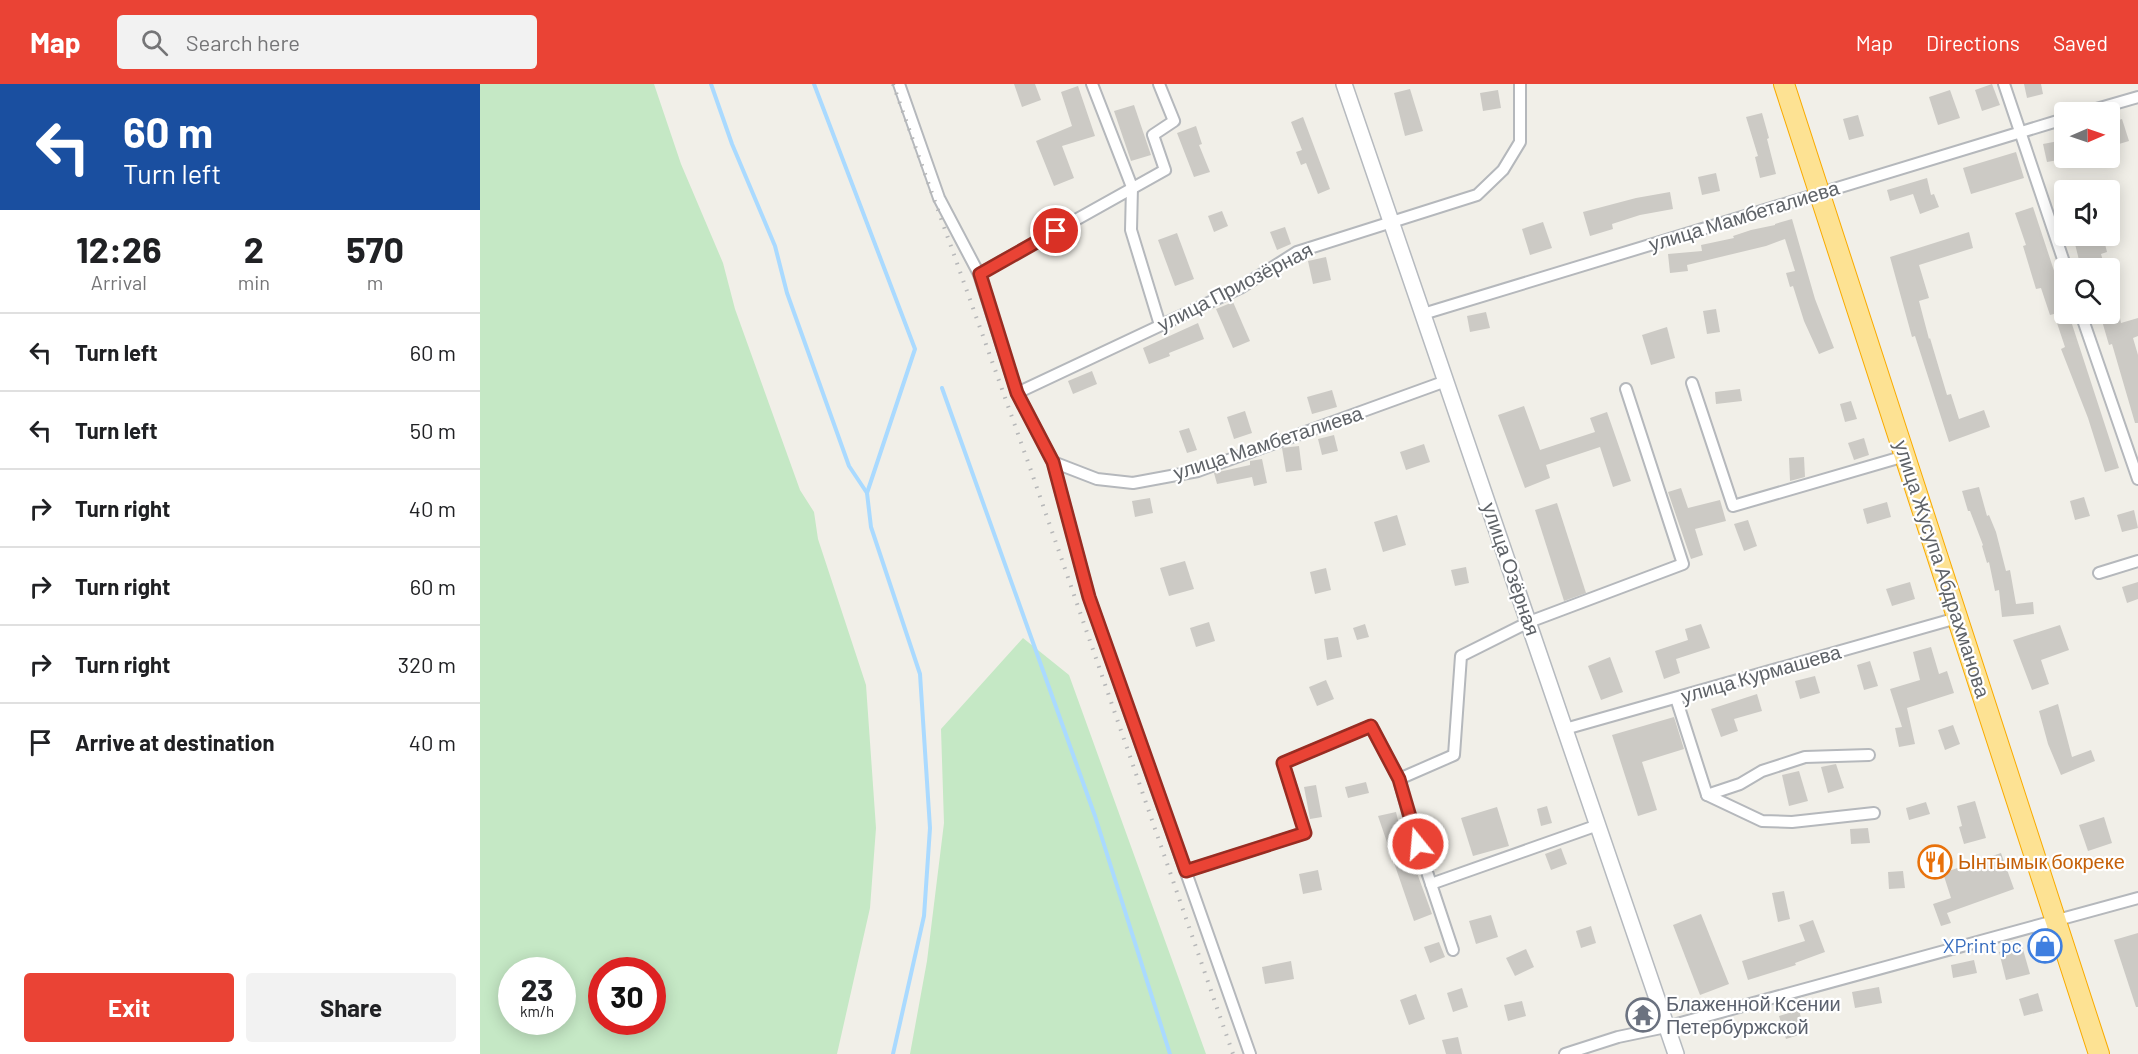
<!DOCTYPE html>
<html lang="en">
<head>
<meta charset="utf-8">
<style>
  body { margin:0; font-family:Barlow,sans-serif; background:#f2f2f2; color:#202124; height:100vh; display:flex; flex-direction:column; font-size:22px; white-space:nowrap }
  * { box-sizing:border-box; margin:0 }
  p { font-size:20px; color:#757577 }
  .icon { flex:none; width:33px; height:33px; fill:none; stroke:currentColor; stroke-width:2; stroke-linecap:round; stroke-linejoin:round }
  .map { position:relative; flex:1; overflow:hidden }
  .sheet { display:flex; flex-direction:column; background:#fff; width:480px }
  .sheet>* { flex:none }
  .banner { background:#1a4fa0; color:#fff; overflow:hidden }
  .needle { width:39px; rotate:88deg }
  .fabs { position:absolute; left:1574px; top:18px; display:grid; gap:12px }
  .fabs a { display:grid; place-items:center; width:66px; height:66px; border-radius:6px; background:#fff; box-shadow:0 3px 15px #0003; font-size:30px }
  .speed { position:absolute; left:18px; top:873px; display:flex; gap:12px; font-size:30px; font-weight:700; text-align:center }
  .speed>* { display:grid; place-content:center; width:78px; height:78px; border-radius:50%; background:#fff; box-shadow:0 3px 15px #0003; line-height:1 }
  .speed small { font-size:15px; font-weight:400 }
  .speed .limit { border:9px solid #d22; background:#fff; color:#111 }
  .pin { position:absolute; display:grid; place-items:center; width:51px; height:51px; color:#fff; margin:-26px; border:3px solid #fff; border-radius:50%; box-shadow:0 2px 6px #0007 }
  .me { position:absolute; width:66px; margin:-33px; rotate:343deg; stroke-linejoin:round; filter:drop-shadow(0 0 4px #0008) }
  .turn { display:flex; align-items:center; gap:21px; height:126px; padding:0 24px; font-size:27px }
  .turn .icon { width:78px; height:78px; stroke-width:2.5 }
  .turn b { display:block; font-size:42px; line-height:51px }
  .eta { display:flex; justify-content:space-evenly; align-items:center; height:102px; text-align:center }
  .eta b { font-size:36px; font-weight:700; line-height:42px }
  .primary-button { display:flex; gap:12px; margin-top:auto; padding:12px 24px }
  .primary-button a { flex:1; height:69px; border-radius:6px; background:#ea4335; color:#fff; font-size:24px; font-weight:700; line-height:69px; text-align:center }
  .primary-button a+a { background:#f2f2f2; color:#202124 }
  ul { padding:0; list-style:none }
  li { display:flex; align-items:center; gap:18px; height:78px; padding:0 24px; border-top:2px solid #e0e0e0 }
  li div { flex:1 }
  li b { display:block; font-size:22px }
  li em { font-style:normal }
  header { display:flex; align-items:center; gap:36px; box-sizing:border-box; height:84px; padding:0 30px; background:#ea4335; color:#fff }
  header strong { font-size:28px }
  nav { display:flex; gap:33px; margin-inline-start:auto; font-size:21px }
  .search { width:420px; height:54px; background:#f2f2f2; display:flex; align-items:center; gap:15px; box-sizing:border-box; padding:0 21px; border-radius:6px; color:#757577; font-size:22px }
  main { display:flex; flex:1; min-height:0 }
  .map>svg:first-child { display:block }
  .green { fill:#c5e8c5; fill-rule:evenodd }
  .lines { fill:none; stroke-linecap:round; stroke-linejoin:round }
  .stream { stroke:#aadaff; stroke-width:4 }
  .building { fill:#cccac5 }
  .street-casing { stroke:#b5b8bc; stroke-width:14 }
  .secondary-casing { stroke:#b6babf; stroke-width:18 }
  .highway-casing { stroke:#f9ab00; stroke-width:22 }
  .street { stroke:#fff; stroke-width:10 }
  .secondary { stroke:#fff; stroke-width:15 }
  .highway { stroke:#fde293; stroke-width:20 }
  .rail { stroke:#b6b7b8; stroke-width:4; stroke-dasharray:1.5 8; stroke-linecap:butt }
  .route-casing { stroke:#982c22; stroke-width:15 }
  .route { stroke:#ea4335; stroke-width:10 }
  .labels { text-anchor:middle; stroke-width:4.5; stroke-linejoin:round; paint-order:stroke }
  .street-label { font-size:20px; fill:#5f6368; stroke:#fff }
  .food-label { font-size:20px; fill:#c56008; stroke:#fff; text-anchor:start }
  .shop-label { font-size:20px; fill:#366cbe; stroke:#fff; text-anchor:end }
  .worship-label { font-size:20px; fill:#5b616d; stroke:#fff; text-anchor:start }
</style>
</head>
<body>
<header>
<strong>Map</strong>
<div class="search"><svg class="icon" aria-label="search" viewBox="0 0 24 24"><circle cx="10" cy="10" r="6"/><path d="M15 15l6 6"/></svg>Search here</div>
<nav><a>Map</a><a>Directions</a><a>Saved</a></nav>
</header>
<main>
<section class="sheet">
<div class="banner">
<div class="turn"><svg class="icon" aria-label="left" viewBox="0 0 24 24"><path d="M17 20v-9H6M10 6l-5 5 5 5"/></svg><div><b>60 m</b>Turn left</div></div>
</div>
<div class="eta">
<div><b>12:26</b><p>Arrival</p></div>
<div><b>2</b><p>min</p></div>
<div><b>570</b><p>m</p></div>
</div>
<ul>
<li><svg class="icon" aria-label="left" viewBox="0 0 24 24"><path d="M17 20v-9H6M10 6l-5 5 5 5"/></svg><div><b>Turn left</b></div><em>60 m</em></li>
<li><svg class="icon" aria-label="left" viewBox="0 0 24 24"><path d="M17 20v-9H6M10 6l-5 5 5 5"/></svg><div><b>Turn left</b></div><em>50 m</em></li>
<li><svg class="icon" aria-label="right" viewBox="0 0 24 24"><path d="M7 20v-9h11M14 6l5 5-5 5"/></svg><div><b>Turn right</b></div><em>40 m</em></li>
<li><svg class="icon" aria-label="right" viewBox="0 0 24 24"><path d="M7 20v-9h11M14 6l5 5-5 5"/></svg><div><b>Turn right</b></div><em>60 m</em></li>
<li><svg class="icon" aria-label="right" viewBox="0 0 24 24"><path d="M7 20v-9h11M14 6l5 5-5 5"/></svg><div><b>Turn right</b></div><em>320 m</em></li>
<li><svg class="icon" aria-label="arrive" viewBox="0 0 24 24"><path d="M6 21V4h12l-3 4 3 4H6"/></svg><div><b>Arrive at destination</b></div><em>40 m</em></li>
</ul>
<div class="primary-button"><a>Exit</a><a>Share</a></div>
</section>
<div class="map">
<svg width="1658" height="970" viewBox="0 0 1658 970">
  <rect width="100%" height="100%" fill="#f1efe8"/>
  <g class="green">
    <path d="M0 0H174L201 80 243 179 255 225 320 406 334 428 338 455 386 601 396 744 390 824 357 970H0ZM32 886H82V938H32ZM122 886H172V938H122Z"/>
    <path d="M543 554 589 591 726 970H430L447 877 464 739 461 645Z"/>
  </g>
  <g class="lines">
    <g class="stream">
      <path d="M231 0 252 60 295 162 307 209 369 382 387 409 391 443 440 590 450 744 444 832 413 970"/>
      <path d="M334 0 435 265 387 409"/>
      <path d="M462 304 615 732 690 970"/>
    </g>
  </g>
  <g class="building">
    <path d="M534 0H555L561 16 542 23Z"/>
    <path d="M1512 0 1520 21 1502 27 1495 6Z"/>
    <path d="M1544 0H1561L1563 10 1547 14Z"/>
    <path d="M598 2 615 52 582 62 594 94 574 102 556 57 592 42 581 8Z"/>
    <path d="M930 5 943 47 925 52 914 9Z"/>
    <path d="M1018 6 1021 24 1003 27 1000 9Z"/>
    <path d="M1470 6 1480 34 1458 41 1449 13Z"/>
    <path d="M654 21 671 71 651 77 634 27Z"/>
    <path d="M1282 29 1289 54 1287 55 1296 90 1280 94 1275 73 1278 72 1266 33Z"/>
    <path d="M1378 31 1384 52 1369 56 1363 35Z"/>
    <path d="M823 33 850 105 838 110 826 79 821 81 816 68 822 66 811 38Z"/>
    <path d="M1642 35 1649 57 1629 63V39Z"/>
    <path d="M716 42 722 60 719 61 730 88 714 93 697 49Z"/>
    <path d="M1584 56V75L1567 78 1563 60Z"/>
    <path d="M1536 68 1544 94 1491 110 1483 84Z"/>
    <path d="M1236 89 1240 107 1222 111 1218 93Z"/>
    <path d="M1447 94 1451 111 1454 110 1459 123 1440 130 1433 110 1410 117 1407 106Z"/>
    <path d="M1190 108 1193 125 1160 131 1132 140 1133 145 1110 152 1103 128 1156 114Z"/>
    <path d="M1553 123 1584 217V236L1590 234 1639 384 1625 388 1608 334 1581 265 1585 263 1574 230 1570 231 1561 204 1556 205 1543 162 1546 161 1535 129Z"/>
    <path d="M742 127 748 142 734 148 728 132Z"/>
    <path d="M1312 135 1335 215 1354 264 1339 270 1324 237 1313 202 1310 203 1306 189 1315 187 1305 155 1286 162 1207 181 1208 187 1190 189 1188 170 1222 167 1221 161 1254 154 1253 152 1271 146 1295 141V140Z"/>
    <path d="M1063 138 1072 164 1050 171 1042 145Z"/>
    <path d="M805 143 811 160 797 166 790 148Z"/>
    <path d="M1489 148 1493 164 1439 181 1449 214 1439 217 1449 255 1450 254 1467 311 1471 310 1479 335 1504 326 1510 343 1469 358 1435 252 1432 253 1410 173Z"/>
    <path d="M697 149 714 195 695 202 678 156Z"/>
    <path d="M1623 152 1627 168 1621 170 1625 184H1605L1603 175 1599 176 1595 160Z"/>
    <path d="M846 173 851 196 833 200 828 177Z"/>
    <path d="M1634 203 1641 239 1658 234V252L1653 254 1658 271V339H1655L1632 260 1629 261 1620 230H1629V204Z"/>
    <path d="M753 218 770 257 753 264 736 225Z"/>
    <path d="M1236 225 1240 248 1227 250 1223 227Z"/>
    <path d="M1006 228 1010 244 990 248 987 232Z"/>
    <path d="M718 239 724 255 689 269 690 272 669 280 663 264Z"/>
    <path d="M1187 243 1195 274 1171 281 1162 251Z"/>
    <path d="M612 287 617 300 593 310 588 297Z"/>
    <path d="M1260 305 1262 317 1236 320 1235 308Z"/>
    <path d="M852 306 857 323 832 330 827 313Z"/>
    <path d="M1371 317 1377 335 1365 338 1360 320Z"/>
    <path d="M1044 322 1060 366 1115 348 1110 334 1127 328 1151 397 1133 403 1120 363 1066 381 1070 394 1045 404 1018 331Z"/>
    <path d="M765 327 772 349 754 355 747 333Z"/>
    <path d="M709 344 717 366 707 369 699 347Z"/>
    <path d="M854 351 858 367 842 371 838 355Z"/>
    <path d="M1384 354 1389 371 1374 376 1368 359Z"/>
    <path d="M944 360 950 378 926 386 920 368Z"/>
    <path d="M819 362 822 386 806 388 802 364Z"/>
    <path d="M1324 373 1325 393 1310 397 1309 374Z"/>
    <path d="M782 375 787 399 774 402 772 393 737 400 734 389 770 381V377Z"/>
    <path d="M1499 403 1507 432 1509 431 1516 448 1526 487 1530 486 1536 520 1553 518 1554 530 1522 533 1519 506 1515 507 1509 478 1507 479 1502 462 1503 461 1490 427H1488L1482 407Z"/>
    <path d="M1201 404 1208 424 1240 416 1246 437 1215 445 1223 471 1211 475 1188 408Z"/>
    <path d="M1604 413 1610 432 1595 436 1590 417Z"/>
    <path d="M670 414 673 429 655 433 652 417Z"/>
    <path d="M1407 418 1411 433 1387 440 1383 425Z"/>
    <path d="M1077 419 1106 509 1084 517 1055 426Z"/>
    <path d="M1654 426 1658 444 1642 448 1637 431Z"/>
    <path d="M917 431 926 461 903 468 894 438Z"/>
    <path d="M1268 436 1277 462 1264 467 1254 440Z"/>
    <path d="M705 477 714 505 689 512 680 484Z"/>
    <path d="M986 483 989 499 975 502 971 486Z"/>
    <path d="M846 484 851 506 835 510 830 488Z"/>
    <path d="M1430 498 1435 515 1412 522 1406 505Z"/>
    <path d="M1658 498V515L1647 519 1642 503Z"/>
    <path d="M729 538 735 557 716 563 710 544Z"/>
    <path d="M885 540 889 553 877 556 873 544Z"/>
    <path d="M1221 540 1230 564 1196 575 1200 589 1184 595 1175 567 1208 556 1205 545Z"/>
    <path d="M1580 541 1589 566 1561 576 1569 600 1552 606 1533 556Z"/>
    <path d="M858 553 862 573 847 576 844 555Z"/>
    <path d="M1451 563 1459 590 1467 587 1474 609 1427 624 1435 660 1419 663 1415 644 1422 643 1410 605 1440 596 1433 568Z"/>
    <path d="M1130 573 1143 608 1121 616 1108 582Z"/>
    <path d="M1390 577 1398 602 1384 606 1377 581Z"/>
    <path d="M1335 592 1340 609 1320 615 1315 597Z"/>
    <path d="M846 596 854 615 837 622 829 603Z"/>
    <path d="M1277 610 1282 627 1254 635 1258 647 1241 653 1231 625Z"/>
    <path d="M1578 620 1592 673 1611 666 1615 677 1581 691 1568 660 1559 627Z"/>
    <path d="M1194 633 1204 665 1162 678 1177 726 1158 732 1132 651Z"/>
    <path d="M1473 641 1480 660 1465 666 1458 646Z"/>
    <path d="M1356 680 1364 704 1348 709 1341 683Z"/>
    <path d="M1319 687 1328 717 1309 722 1302 691Z"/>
    <path d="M886 698 889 709 868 714 865 703Z"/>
    <path d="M836 701 842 733 830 735 824 703Z"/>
    <path d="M1495 717 1506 754 1484 760 1479 743 1482 742 1477 722Z"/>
    <path d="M1446 718 1450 730 1429 736 1426 724Z"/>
    <path d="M1067 722 1072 739 1061 742 1057 725Z"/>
    <path d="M1017 723 1029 762 993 772 981 734Z"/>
    <path d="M916 728 923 756H925L952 830 934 837 898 732Z"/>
    <path d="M1624 733 1632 759 1608 767 1599 741Z"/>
    <path d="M1388 744 1390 759 1371 760 1370 745Z"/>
    <path d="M1081 764 1087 780 1071 786 1065 770Z"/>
    <path d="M1521 769 1534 805 1467 829 1471 839 1461 842 1453 820 1471 814 1463 789Z"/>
    <path d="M838 786 842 806 823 810 819 790Z"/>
    <path d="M1423 787 1425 804 1409 805 1408 788Z"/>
    <path d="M1304 807 1310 835 1298 838 1292 809Z"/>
    <path d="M1221 830 1249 900 1220 911 1193 841Z"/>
    <path d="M1011 831 1018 853 996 860 989 837Z"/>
    <path d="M1333 836 1345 868 1315 879 1316 881 1268 896 1262 877 1325 857 1319 841Z"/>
    <path d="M1111 842 1116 859 1101 864 1096 847Z"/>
    <path d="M1658 849V923H1656L1634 856Z"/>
    <path d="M959 858 965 873 950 879 944 863Z"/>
    <path d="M1542 862 1550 890 1526 896 1519 868Z"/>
    <path d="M1046 865 1054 883 1035 892 1026 874Z"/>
    <path d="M1494 876 1497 889 1473 894 1471 881Z"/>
    <path d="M811 877 814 895 785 900 782 883Z"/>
    <path d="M1399 903 1402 919 1375 924 1372 908Z"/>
    <path d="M982 904 988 923 973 928 967 909Z"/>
    <path d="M1558 909 1563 927 1544 932 1539 915Z"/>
    <path d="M936 910 945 935 929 941 920 916Z"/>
    <path d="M1042 917 1046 932 1028 937 1024 921Z"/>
    <path d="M1319 926 1325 949 1306 955 1299 932Z"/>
    <path d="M978 953 982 970H966L962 956Z"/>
  </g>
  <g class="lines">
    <defs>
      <g id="street">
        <path d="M419 0 459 114 499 190 537 309 573 378 609 513 770 970"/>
        <path d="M612 0 652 103 651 146 680 241"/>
        <path d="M1524 0 1586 184"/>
        <path d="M1606 28 1658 13"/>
        <path d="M499 190 685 86 673 51 694 37 679 0"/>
        <path d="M943 230 1584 35"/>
        <path d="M1601 230 1658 395"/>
        <path d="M1212 299 1253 422 1425 372"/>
        <path d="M537 309 760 204 817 168 997 111 1023 86 1040 58V0"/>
        <path d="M573 378 617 395 653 399 718 387 966 297"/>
        <path d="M1619 489 1658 477"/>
        <path d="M1196 614 1227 711 1260 700 1282 687 1325 673 1389 671"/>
        <path d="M1085 645 1477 534"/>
        <path d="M919 695 931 740 973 866"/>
        <path d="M1227 711 1282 737 1312 738 1394 729"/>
        <path d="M706 787 825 749 803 679 891 642 919 695 974 671 981 572 1049 538 1203 480 1146 305"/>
        <path d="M951 800 1118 741"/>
        <path d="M1085 970 1138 953 1186 943 1658 814"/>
      </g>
      <path id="secondary" d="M864 0 1196 970"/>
      <path id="highway" d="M1304 0 1619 970"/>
    </defs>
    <use href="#street" class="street-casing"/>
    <use href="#secondary" class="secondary-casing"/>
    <use href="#highway" class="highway-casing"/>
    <use href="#street" class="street"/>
    <use href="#secondary" class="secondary"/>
    <use href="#highway" class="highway"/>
    <path class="rail" d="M413 0 548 378 753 970"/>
  </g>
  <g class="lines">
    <defs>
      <path id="route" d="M576 147 500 190 537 309 573 378 609 513 706 787 825 749 803 679 891 642 919 695 938 760"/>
    </defs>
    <use href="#route" class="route-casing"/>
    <use href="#route" class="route"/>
  </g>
  <defs>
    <symbol id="restaurant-ring" viewBox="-11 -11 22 22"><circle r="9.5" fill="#fff" stroke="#e8710a" stroke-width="1.5"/><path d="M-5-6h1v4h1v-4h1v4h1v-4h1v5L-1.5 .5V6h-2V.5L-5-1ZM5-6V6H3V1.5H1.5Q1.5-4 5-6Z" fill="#e8710a"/></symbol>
    <symbol id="shop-ring" viewBox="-11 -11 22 22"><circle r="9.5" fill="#fff" stroke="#3f7fe0" stroke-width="1.5"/><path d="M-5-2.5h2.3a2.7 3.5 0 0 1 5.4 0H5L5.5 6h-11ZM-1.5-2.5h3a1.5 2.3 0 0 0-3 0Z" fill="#3f7fe0"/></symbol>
    <symbol id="temple-ring" viewBox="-11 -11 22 22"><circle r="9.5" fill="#fff" stroke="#6b7280" stroke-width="1.5"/><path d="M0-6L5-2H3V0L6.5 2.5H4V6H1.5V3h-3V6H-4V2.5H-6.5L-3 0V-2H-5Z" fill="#6b7280"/></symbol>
  </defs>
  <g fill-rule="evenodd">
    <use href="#restaurant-ring" x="1436" y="759" width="38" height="38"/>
    <use href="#shop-ring" x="1546" y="843" width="38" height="38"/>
    <use href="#temple-ring" x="1144" y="912" width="38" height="38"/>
  </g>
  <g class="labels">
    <g class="street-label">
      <text transform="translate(1264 132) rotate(-17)" y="7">улица Мамбеталиева</text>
      <text transform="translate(755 203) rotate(-27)" y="7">улица Приозёрная</text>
      <text transform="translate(788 359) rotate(-18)" y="7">улица Мамбеталиева</text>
      <text transform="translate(1031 485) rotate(71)" y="7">улица Озёрная</text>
      <text transform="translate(1462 485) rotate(72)" y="7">улица Жусупа Абдрахманова</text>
      <text transform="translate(1281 590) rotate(-16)" y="7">улица Курмашева</text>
    </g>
    <g class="food-label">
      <text x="1478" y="785">Ынтымык бокреке</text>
    </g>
    <g class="shop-label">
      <text x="1542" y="869">XPrint pc</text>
    </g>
    <g class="worship-label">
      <text x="1186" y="927">Блаженной Ксении<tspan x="1186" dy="23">Петербуржской</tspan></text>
    </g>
  </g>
</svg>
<div class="fabs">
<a><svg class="needle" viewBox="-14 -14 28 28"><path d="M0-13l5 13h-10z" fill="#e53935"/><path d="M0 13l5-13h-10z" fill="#757577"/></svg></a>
<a><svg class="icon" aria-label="sound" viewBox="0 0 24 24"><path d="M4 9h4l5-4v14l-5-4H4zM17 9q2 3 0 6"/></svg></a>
<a><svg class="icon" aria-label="search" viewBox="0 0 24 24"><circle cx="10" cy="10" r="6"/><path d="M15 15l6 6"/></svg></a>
</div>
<div class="speed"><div>23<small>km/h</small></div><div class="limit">30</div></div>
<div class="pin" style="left:576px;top:147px;background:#d93025"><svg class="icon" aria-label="arrive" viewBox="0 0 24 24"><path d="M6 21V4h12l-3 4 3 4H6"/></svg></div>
<svg class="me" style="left:938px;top:760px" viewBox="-20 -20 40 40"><circle r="17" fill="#ea4335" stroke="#fff" stroke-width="3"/><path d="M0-11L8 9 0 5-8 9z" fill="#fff"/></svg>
</div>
</main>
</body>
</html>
